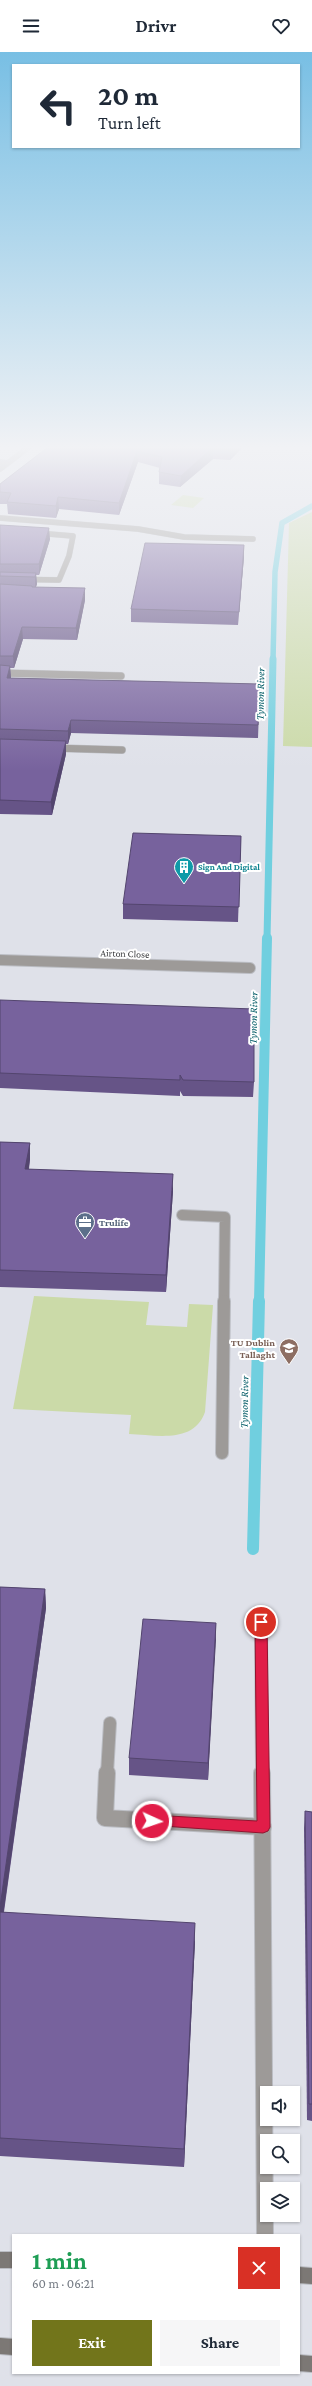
<!DOCTYPE html>
<html lang="en">
<head>
<meta charset="utf-8">
<style>
  body { margin:0; font-family:"Crimson Pro",serif; background:#f6f6f7; color:#1f2937; height:100vh; display:flex; flex-direction:column; font-size:15px; white-space:nowrap }
  * { box-sizing:border-box; margin:0 }
  p { font-size:13px; color:#747a83 }
  .icon { flex:none; width:22px; height:22px; fill:none; stroke:currentColor; stroke-width:2; stroke-linecap:round; stroke-linejoin:round }
  .map { position:relative; flex:1; overflow:hidden }
  .side { position:absolute; left:12px; top:2182px; width:288px; height:140px; display:flex; flex-direction:column; background:#fff; border-radius:0px; box-shadow:0 1px 3px #0004 }
  .side>* { flex:none }
  .guide { position:absolute; left:12px; top:12px; width:288px; height:84px; border-radius:0px; box-shadow:0 1px 3px #0004; background:#fff; color:#1f2937; overflow:hidden }
  .buttons { position:absolute; left:260px; top:2034px; display:grid; gap:8px }
  .buttons a { display:grid; place-items:center; width:40px; height:40px; border-radius:0px; background:#fff; box-shadow:0 1px 3px #0004; font-size:20px }
  .pin { position:absolute; display:grid; place-items:center; width:34px; height:34px; color:#fff; margin:-17px; border:2px solid #fff; border-radius:50%; box-shadow:0 1px 4px #0007 }
  .me { position:absolute; width:44px; margin:-22px; rotate:93deg; stroke-linejoin:round; filter:drop-shadow(0 0 3px #0008) }
  .turn { display:flex; align-items:center; gap:14px; height:84px; padding:0 20px; font-size:18px }
  .turn .icon { width:52px; height:52px; stroke-width:2.5 }
  .turn b { display:block; font-size:28px; line-height:34px }
  .round { display:grid; place-items:center; flex:none; width:42px; height:42px; border-radius:0px; background:#f6f6f7 }
  .summary { display:flex; align-items:center; justify-content:space-between; height:68px; padding:0 20px }
  h1 { font-size:24px; font-weight:700; line-height:30px; color:#1e9e55 }
  .cta { display:flex; gap:8px; margin-top:auto; padding:8px 20px }
  .cta a { flex:1; height:46px; border-radius:0px; background:#72751b; color:#fff; font-size:16px; font-weight:700; line-height:46px; text-align:center }
  .cta a+a { background:#f6f6f7; color:#1f2937 }
  header { display:flex; justify-content:space-between; align-items:center; height:52px; padding:0 20px; background:#fff; font-size:18px; font-weight:700 }
  .map>svg:first-child { display:block }
  .green { fill:#cbdaa8 }
  .lines { fill:none; stroke-linecap:round; stroke-linejoin:round }
  .stream-far3 { stroke:#70cfdf; stroke-width:5.5 }
  .stream-far2 { stroke:#70cfdf; stroke-width:7 }
  .stream-far1 { stroke:#70cfdf; stroke-width:10 }
  .stream { stroke:#70cfdf; stroke-width:12 }
  .service-far4-casing { stroke:#bbbdc3; stroke-width:6 }
  .service-far3-casing { stroke:#bbbdc3; stroke-width:8 }
  .service-far2-casing { stroke:#bbbdc3; stroke-width:12 }
  .service-far1-casing { stroke:#bbbdc3; stroke-width:14 }
  .service-casing { stroke:#bbbdc3; stroke-width:18 }
  .minor-casing { stroke:#bbbdc3; stroke-width:12 }
  .tertiary-casing { stroke:#bbbdc3; stroke-width:6 }
  .secondary-casing { stroke:#bbbdc3; stroke-width:18 }
  .service-far4 { stroke:#9d9a98; stroke-width:5.5 }
  .service-far3 { stroke:#9d9a98; stroke-width:7 }
  .service-far2 { stroke:#9d9a98; stroke-width:10 }
  .service-far1 { stroke:#9d9a98; stroke-width:12 }
  .service { stroke:#9d9a98; stroke-width:16 }
  .minor { stroke:#9d9a98; stroke-width:10 }
  .tertiary { stroke:#9d9a98; stroke-width:5.5 }
  .secondary { stroke:#7c7875; stroke-width:16 }
  .wall { fill:#665487 }
  .shaded-wall { fill:#53456e }
  .building { fill:#77629d; stroke:#53456e }
  .route { fill:#e11d48; stroke:#92132f }
  .labels { text-anchor:middle; stroke-width:4; stroke-linejoin:round; paint-order:stroke }
  .far-culture-label { font-size:9px; font-weight:bold; fill:#0d838f; stroke:#fff; text-anchor:start }
  .street-label { font-size:10px; fill:#3b3c3e; stroke:#fff }
  .service-label { font-size:10px; font-weight:bold; fill:#4e5e75; stroke:#fff; text-anchor:start }
  .education-label { font-size:10px; font-weight:bold; fill:#785e54; stroke:#fff; text-anchor:end }
  .water-label { font-size:11px; font-style:italic; fill:#045c67; stroke:#fff }
</style>
</head>
<body>
<header><svg class="icon" aria-label="menu" viewBox="0 0 24 24"><path d="M4 6h16M4 12h16M4 18h16"/></svg>Drivr<svg class="icon" aria-label="heart" viewBox="0 0 24 24"><path d="M12 20l-8-8c-3-5 5-10 8-4 3-6 11-1 8 4z"/></svg></header>
<div class="map">
<svg width="312" height="2334" viewBox="0 0 312 2334">
  <rect width="100%" height="100%" fill="#dfe1e9"/>
  <g class="green">
    <path d="M183 443 204 446 193 456 171 453Z"/>
    <path d="M312 460V695L283 694 289 471Z"/>
    <path d="M34 1244 149 1250 146 1273 187 1275 189 1252 213 1253 205 1360C194 1392 156 1383 129 1382L131 1363 13 1357Z"/>
  </g>
  <g class="lines">
    <path class="stream-far3" d="M273 608 275 520 282 471 312 454"/>
    <path class="stream-far2" d="M267 887 273 607"/>
    <path class="stream-far1" d="M259 1250 267 886"/>
    <path class="stream" d="M253 1497 259 1249"/>
    <defs>
      <g id="service-far4">
        <path d="M0 410 7 411"/>
        <path d="M0 466 138 477 184 485 253 487"/>
        <path d="M0 527 59 528 69 504 73 484 37 481"/>
      </g>
      <g id="service-far3">
        <path d="M0 621 121 624"/>
        <path d="M52 696 122 698"/>
      </g>
      <path id="service-far2" d="M182 1163 225 1165 224 1250"/>
      <g id="service-far1">
        <path d="M222 1401 224 1249"/>
        <path d="M261 1570 262 1722"/>
        <path d="M107 1722 110 1671"/>
      </g>
      <g id="service">
        <path d="M107 1721 105 1766 263 1775"/>
        <path d="M262 1721 265 2183"/>
      </g>
      <path id="minor" d="M0 908 250 916"/>
      <path id="tertiary" d="M0 417 33 392"/>
      <g id="secondary">
        <path d="M0 2208H13"/>
        <path d="M299 2223 312 2224"/>
        <path d="M0 2294 13 2295"/>
        <path d="M299 2311 312 2312"/>
      </g>
    </defs>
    <use href="#service-far4" class="service-far4-casing"/>
    <use href="#service-far3" class="service-far3-casing"/>
    <use href="#service-far2" class="service-far2-casing"/>
    <use href="#service-far1" class="service-far1-casing"/>
    <use href="#service" class="service-casing"/>
    <use href="#minor" class="minor-casing"/>
    <use href="#tertiary" class="tertiary-casing"/>
    <use href="#secondary" class="secondary-casing"/>
    <use href="#service-far4" class="service-far4"/>
    <use href="#service-far3" class="service-far3"/>
    <use href="#service-far2" class="service-far2"/>
    <use href="#service-far1" class="service-far1"/>
    <use href="#service" class="service"/>
    <use href="#minor" class="minor"/>
    <use href="#tertiary" class="tertiary"/>
    <use href="#secondary" class="secondary"/>
  </g>
  <g class="wall">
    <path d="M52 392H246L230 408 213 407 180 435 159 432V420L160 416 138 410 119 463 59 457 56 466 8 462 7 452H0V432Z"/>
    <path d="M0 473 50 487 39 523H36L37 532 36 535 85 548 77 588 23 587 14 616H10L11 626 260 632 258 686 71 681 68 692H66V702L52 763 0 762Z"/>
    <path d="M244 493V505L238 573 131 570V557Z"/>
    <path d="M241 784 238 870 123 867V852Z"/>
    <path d="M0 948 254 1030 253 1045 183 1044 180 1039V1044L0 1036Z"/>
    <path d="M0 1090 30 1091V1107L29 1117 173 1139 166 1240 0 1235Z"/>
    <path d="M0 1535 45 1537 46 1556 4 1860 195 1889 184 2115 0 2104Z"/>
    <path d="M216 1571 208 1728 129 1723V1706Z"/>
    <path d="M305 1759 312 1760V2069L307 2068 304 1776Z"/>
  </g>
  <g class="shaded-wall">
    <path d="M235 392H246L230 408V397Z"/>
    <path d="M213 395V407L180 435 181 424Z"/>
    <path d="M137 399 138 410 119 463V451Z"/>
    <path d="M58 445 59 457 56 466V454Z"/>
    <path d="M49 476 50 487 39 523V512Z"/>
    <path d="M244 493V505L238 573 239 560Z"/>
    <path d="M36 521 37 532 35 537V525Z"/>
    <path d="M85 536V548L77 588 76 576Z"/>
    <path d="M22 575 23 587 14 616 13 604Z"/>
    <path d="M10 614 11 626H7Z"/>
    <path d="M71 668V681L68 692V679Z"/>
    <path d="M66 689V702L52 763 51 750Z"/>
    <path d="M30 1091V1107L26 1134 25 1117Z"/>
    <path d="M173 1122V1139L166 1240V1223Z"/>
    <path d="M45 1537 46 1556 1 1878 0 1867V1855Z"/>
    <path d="M216 1571V1588L208 1728V1711Z"/>
    <path d="M195 1871V1889L184 2115V2097Z"/>
  </g>
  <g class="building">
    <path d="M52 392H235L230 397 213 395 181 424 159 420 162 405 137 399 119 451 58 445 56 454 7 450 11 441 0 440V432Z"/>
    <path d="M0 473 49 476 39 512H0Z"/>
    <path d="M145 491 244 493 239 560 131 557Z"/>
    <path d="M0 520 36 521 35 525 0 524Z"/>
    <path d="M0 532 32 534V535L85 536 76 576 22 575 13 604H0Z"/>
    <path d="M0 613 10 614 7 626 260 632 258 673 71 668 68 679 0 677Z"/>
    <path d="M0 687 66 689 51 750 0 748Z"/>
    <path d="M133 781 241 784 239 855 123 852Z"/>
    <path d="M0 948 254 957V1030L183 1028 180 1023V1028L0 1021Z"/>
    <path d="M0 1090 30 1091 25 1117 173 1122 166 1223 0 1218Z"/>
    <path d="M0 1535 45 1537 0 1855Z"/>
    <path d="M143 1567 216 1571 208 1711 129 1706Z"/>
    <path d="M305 1759 312 1760V2052H309Z"/>
    <path d="M0 1860 195 1871 184 2097 0 2086Z"/>
  </g>
  <linearGradient id="sky" x2="0" y2="1"><stop stop-color="#78bfe4"/><stop offset="0.55" stop-color="#f1f2f5"/><stop offset="1" stop-color="#f1f2f5" stop-opacity="0"/></linearGradient>
  <rect width="312" height="719" fill="url(#sky)"/>
  <path class="route" d="M261 1565 267 1570 270 1775 268 1779 263 1781 148 1773 146 1769 148 1765 152 1763 257 1769 255 1570Z"/>
  <defs>
    <symbol id="building-pin" viewBox="-11 -11 22 30"><path d="M0 17L-7.5 6A9.5 9.5 0 1 1 7.5 6Z" fill="#0f9aa8" stroke="#fff"/><path d="M-4-6H4V6H1V3H-1V6H-4ZM-2.5-4.3h1.7v1.8h-1.7ZM.8-4.3h1.7v1.8H.8ZM-2.5-1h1.7V.8h-1.7ZM.8-1h1.7V.8H.8Z" fill="#fff"/></symbol>
    <symbol id="office-pin" viewBox="-11 -11 22 30"><path d="M0 17L-7.5 6A9.5 9.5 0 1 1 7.5 6Z" fill="#5c6f8a" stroke="#fff"/><path d="M-6-3h4V-5.5h4V-3h4V5H-6ZM-1-4.5V-3h2v-1.5ZM-6 0V1H6V0Z" fill="#fff"/></symbol>
    <symbol id="university-pin" viewBox="-11 -11 22 30"><path d="M0 17L-7.5 6A9.5 9.5 0 1 1 7.5 6Z" fill="#8d6e63" stroke="#fff"/><path d="M0-5L7-2L0 1L-7-2ZM-4 1L0 2.5L4 1V4Q0 6-4 4Z" fill="#fff"/></symbol>
  </defs>
  <g fill-rule="evenodd">
    <use href="#building-pin" x="173" y="804" width="22" height="30"/>
    <use href="#office-pin" x="74" y="1159" width="22" height="30"/>
    <use href="#university-pin" x="278" y="1285" width="22" height="30"/>
  </g>
  <g class="labels">
    <g class="far-culture-label">
      <text x="198" y="818">Sign And Digital</text>
    </g>
    <g class="street-label">
      <text transform="translate(125 901) rotate(2)" y="4">Airton Close</text>
    </g>
    <g class="service-label">
      <text x="99" y="1174">Trulife</text>
    </g>
    <g class="education-label">
      <text x="275" y="1294">TU Dublin<tspan x="275" dy="12">Tallaght</tspan></text>
    </g>
    <g class="water-label">
      <text transform="translate(260 642) rotate(-89)" y="4">Tymon River</text>
      <text transform="translate(253 966) rotate(-89)" y="4">Tymon River</text>
      <text transform="translate(244 1350) rotate(-89)" y="4">Tymon River</text>
    </g>
  </g>
</svg>
<div class="buttons">
<a><svg class="icon" aria-label="sound" viewBox="0 0 24 24"><path d="M4 9h4l5-4v14l-5-4H4zM17 9q2 3 0 6"/></svg></a>
<a><svg class="icon" aria-label="search" viewBox="0 0 24 24"><circle cx="10" cy="10" r="6"/><path d="M15 15l6 6"/></svg></a>
<a><svg class="icon" aria-label="layers" viewBox="0 0 24 24"><path d="M12 4l9 5-9 5-9-5zM3 14l9 5 9-5"/></svg></a>
</div>
<div class="pin" style="left:261px;top:1570px;background:#d93025"><svg class="icon" aria-label="arrive" viewBox="0 0 24 24"><path d="M6 21V4h12l-3 4 3 4H6"/></svg></div>
<svg class="me" style="left:152px;top:1769px" viewBox="-20 -20 40 40"><circle r="17" fill="#e11d48" stroke="#fff" stroke-width="3"/><path d="M0-11L8 9 0 5-8 9z" fill="#fff"/></svg>
<div class="guide">
<div class="turn"><svg class="icon" aria-label="left" viewBox="0 0 24 24"><path d="M17 20v-9H6M10 6l-5 5 5 5"/></svg><div><b>20 m</b>Turn left</div></div>
</div>
<section class="side">
<div class="summary"><div><h1>1 min</h1><p>60 m · 06:21</p></div><a class="round" style="background:#d93025;color:#fff"><svg class="icon" aria-label="close" viewBox="0 0 24 24"><path d="M6 6l12 12M18 6L6 18"/></svg></a></div>
<div class="cta"><a>Exit</a><a>Share</a></div>
</section>
</div>
</body>
</html>
